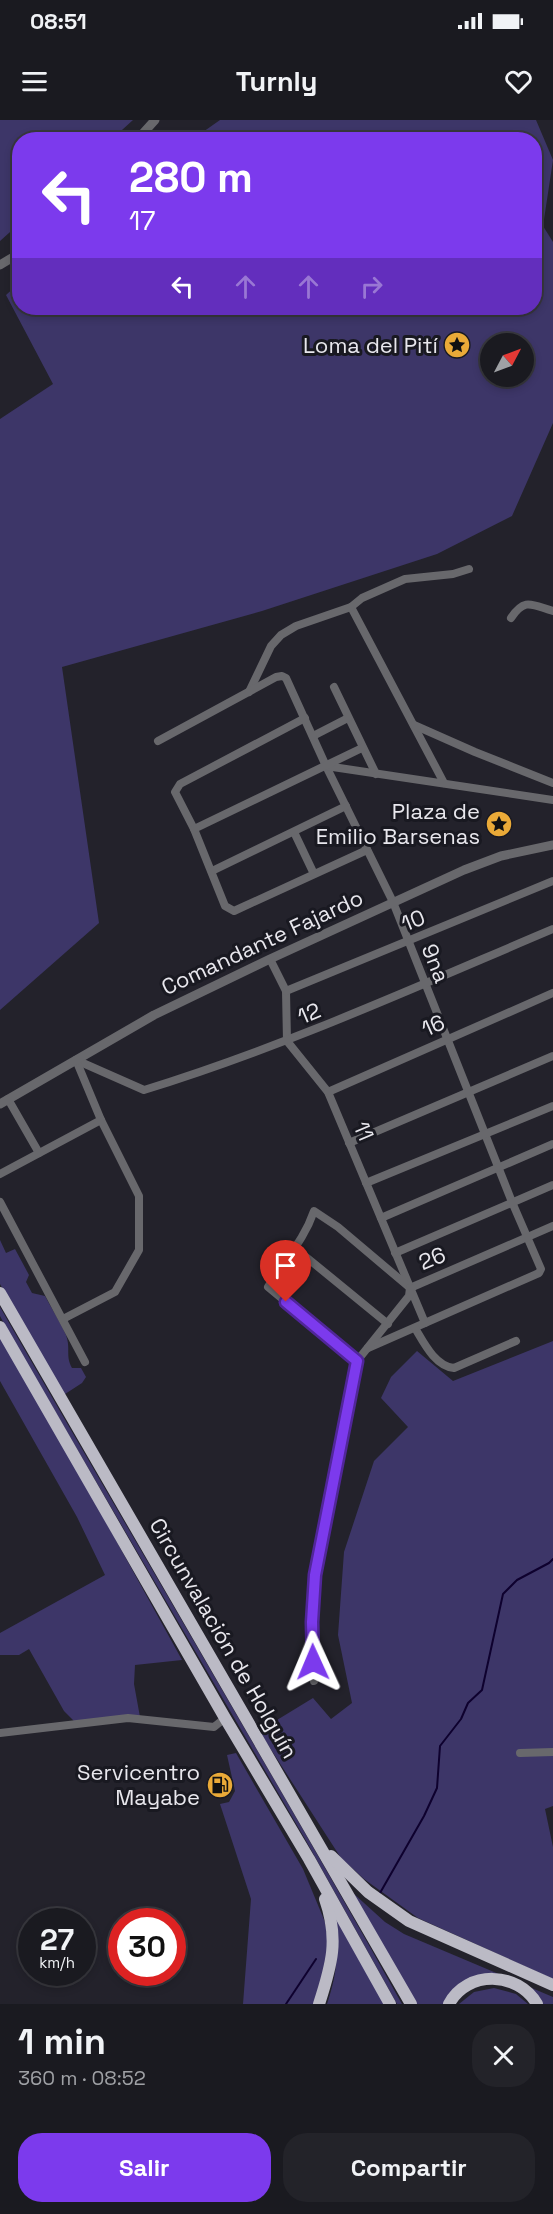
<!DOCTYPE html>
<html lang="es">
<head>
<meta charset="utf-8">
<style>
  body { margin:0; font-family:"Space Grotesk",sans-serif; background:#232329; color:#f1f3f6; height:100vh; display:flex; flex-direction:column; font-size:22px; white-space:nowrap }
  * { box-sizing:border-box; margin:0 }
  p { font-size:20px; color:#9fa1a5 }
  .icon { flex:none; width:33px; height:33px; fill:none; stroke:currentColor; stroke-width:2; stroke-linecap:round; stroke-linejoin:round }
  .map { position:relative; height:1884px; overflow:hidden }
  .side { display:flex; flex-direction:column; background:#1a1a20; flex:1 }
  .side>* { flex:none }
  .banner { position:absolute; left:12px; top:12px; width:530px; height:183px; border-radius:24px; box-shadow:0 3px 9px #0003,0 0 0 2px #38383e; background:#7c3aed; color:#fff; overflow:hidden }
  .needle { width:39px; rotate:49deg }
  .tools { position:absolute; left:480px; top:213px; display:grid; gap:12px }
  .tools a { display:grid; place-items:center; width:54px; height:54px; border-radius:50%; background:#1a1a20; box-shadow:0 3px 9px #0003,0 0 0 2px #38383e; font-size:30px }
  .speed { position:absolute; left:18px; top:1788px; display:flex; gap:12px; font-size:30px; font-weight:700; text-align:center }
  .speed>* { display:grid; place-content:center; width:78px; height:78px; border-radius:50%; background:#1a1a20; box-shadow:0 3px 9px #0003,0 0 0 2px #38383e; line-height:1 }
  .speed small { font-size:15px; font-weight:400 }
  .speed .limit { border:9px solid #d22; background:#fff; color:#111 }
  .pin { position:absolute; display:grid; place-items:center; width:51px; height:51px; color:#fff; margin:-62px -26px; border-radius:50% 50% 50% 0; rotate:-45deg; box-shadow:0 0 6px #0007 }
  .pin .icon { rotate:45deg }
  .me { position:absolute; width:66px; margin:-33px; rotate:359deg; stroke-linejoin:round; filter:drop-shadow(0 0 4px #0008) }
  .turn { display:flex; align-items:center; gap:21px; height:126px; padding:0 18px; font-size:27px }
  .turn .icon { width:78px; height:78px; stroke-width:2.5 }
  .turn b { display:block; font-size:42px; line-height:51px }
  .lanes { display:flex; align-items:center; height:57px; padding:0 18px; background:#0003; justify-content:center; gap:30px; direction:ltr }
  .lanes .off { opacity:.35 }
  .round { display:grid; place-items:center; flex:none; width:63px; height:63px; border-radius:24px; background:#232329 }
  .overview { display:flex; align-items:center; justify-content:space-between; height:102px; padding:0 18px }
  h1 { font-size:36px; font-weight:800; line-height:45px }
  .primary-button { display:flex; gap:12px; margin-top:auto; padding:12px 18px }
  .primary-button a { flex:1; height:69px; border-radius:24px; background:#7c3aed; color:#fff; font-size:24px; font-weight:800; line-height:69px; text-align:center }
  .primary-button a+a { background:#232329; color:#f1f3f6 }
  .status { display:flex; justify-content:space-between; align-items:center; height:42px; padding:0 30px; background:#1a1a20; direction:ltr }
  .status svg { height:16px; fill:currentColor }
  header { display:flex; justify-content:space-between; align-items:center; height:78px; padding:0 18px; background:#1a1a20; font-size:27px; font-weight:800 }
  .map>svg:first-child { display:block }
  .green { fill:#3d3668; fill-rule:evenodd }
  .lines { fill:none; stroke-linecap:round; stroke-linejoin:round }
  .stream { stroke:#0e012e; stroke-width:2 }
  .minor { stroke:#68686c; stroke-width:8 }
  .tertiary { stroke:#68686c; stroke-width:9 }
  .trunk { stroke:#bbbac5; stroke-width:12 }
  .route-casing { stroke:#51269a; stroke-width:15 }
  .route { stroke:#7c3aed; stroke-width:10 }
  .labels { text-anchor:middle; stroke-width:6; stroke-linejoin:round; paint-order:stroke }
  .poi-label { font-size:22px; fill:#e8e7ed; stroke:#191921; text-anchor:end }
  .street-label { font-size:22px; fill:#e8e7ed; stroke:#191921 }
</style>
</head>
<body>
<div class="status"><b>08:51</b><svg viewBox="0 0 49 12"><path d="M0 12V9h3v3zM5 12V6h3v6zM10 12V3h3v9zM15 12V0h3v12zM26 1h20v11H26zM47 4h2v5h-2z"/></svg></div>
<header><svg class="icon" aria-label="menu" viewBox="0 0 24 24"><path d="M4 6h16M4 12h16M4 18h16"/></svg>Turnly<svg class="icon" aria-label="heart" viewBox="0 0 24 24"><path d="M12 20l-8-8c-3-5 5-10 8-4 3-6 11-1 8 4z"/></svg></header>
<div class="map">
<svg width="553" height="1884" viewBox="0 0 553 1884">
  <rect width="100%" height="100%" fill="#23222b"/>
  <g class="green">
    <path d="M0 0H133L112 19 20 20 19 104 0 121Z"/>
    <path d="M220 0H536L553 40 543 106 553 122V303L512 396 437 434 262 491 62 547 99 803 0 890V299L53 264 6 175 19 163 20 188H534V20L193 19ZM490 224H524V256H490Z"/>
    <path d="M0 1120 6 1133 15 1129 29 1155 26 1162 32 1173 45 1176C52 1189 60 1202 66 1215 71 1229 65 1235 72 1248H81L86 1257 82 1263 62 1276 0 1164Z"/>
    <path d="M0 1187C133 1419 271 1650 402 1884H397L305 1719 8 1211 0 1196Z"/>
    <path d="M0 1210 182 1540 135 1545 134 1564 140 1597 76 1603 64 1591 29 1529 19 1535H0V1513L105 1455 77 1397 0 1261Z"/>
    <path d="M553 1221V1686L545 1689 553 1727V1859L418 1798 364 1759 341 1738 259 1611 313 1578 331 1599 352 1583 338 1515 344 1432 374 1341 408 1307 381 1278 391 1257 417 1231 453 1261Z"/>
    <path d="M236 1633 303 1749 325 1802 328 1820V1834L314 1884H243L251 1779 220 1684 229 1682 235 1671 227 1635Z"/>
    <path d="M353 1773 385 1802 404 1814 553 1877V1884H540L490 1857 447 1884H414Z"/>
    <path d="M335 1791 386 1884H327C339 1849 338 1828 335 1791Z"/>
    <path d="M494 1868 516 1874 528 1884H459L474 1872Z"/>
  </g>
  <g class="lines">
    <g class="stream">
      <path d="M380 1773 424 1696 437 1668 440 1626 461 1599 468 1583 482 1570 503 1474 517 1460 549 1443 553 1439"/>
      <path d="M286 1884 316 1839"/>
    </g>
    <g class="minor">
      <path d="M351 487 444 663"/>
      <path d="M511 498C525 477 532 485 553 491"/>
      <path d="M334 567 376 654"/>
      <path d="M249 572 271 526 281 515 296 506 351 487 362 478 405 459 453 454 469 449"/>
      <path d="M305 598 180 664 175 672 194 709 225 786 234 791 367 730"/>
      <path d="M414 605 475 632 553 663"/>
      <path d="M313 616 348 598"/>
      <path d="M158 621 276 557 282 556 286 558 326 646 393 782 512 1082 541 1149 539 1153 368 1228"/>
      <path d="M326 646 553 680"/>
      <path d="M194 709 362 628"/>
      <path d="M294 712 314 754"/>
      <path d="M212 751 346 686"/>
      <path d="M270 839 286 871 287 921 328 972 425 1203"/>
      <path d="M286 871 553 761"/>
      <path d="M76 940 144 970C284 927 418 866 553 809"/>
      <path d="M328 972 553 873"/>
      <path d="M8 979 39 1033"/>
      <path d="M349 1023 553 936"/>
      <path d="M0 1054 101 1000"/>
      <path d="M366 1063 553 986"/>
      <path d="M0 1082 85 1242"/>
      <path d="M381 1098 553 1024"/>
      <path d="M295 1128 388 1204"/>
      <path d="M395 1133 553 1065"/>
      <path d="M410 1168 553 1106"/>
      <path d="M63 1199 115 1172 139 1130V1076L101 1000 76 940"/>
      <path d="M415 1208C424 1223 435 1246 454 1248L516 1221"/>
      <path d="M357 1241 268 1167C284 1139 303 1123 314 1091L338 1107 409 1167"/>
      <path d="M314 1561 312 1502 315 1455 332 1376 347 1285 357 1241 409 1176 410 1168"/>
      <path d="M0 1613 128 1598 214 1607 225 1598"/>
      <path d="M520 1633 553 1632"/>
    </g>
    <g class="tertiary">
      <path d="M137 20 155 0"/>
      <path d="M0 145 20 133"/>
      <path d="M0 984 154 895 270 839 464 750 501 736 553 725"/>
    </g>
    <g class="trunk">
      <path d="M0 1173 411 1884"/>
      <path d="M0 1207 225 1598 309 1739 390 1884"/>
      <path d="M331 1736 368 1772 409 1801 553 1865"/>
      <path d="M319 1884C332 1844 339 1819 325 1779"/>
      <path d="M449 1884C467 1850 518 1851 537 1884"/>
    </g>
  </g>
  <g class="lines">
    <defs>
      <path id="route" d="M286 1182 357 1241 315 1455 312 1502 313 1542"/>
    </defs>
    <use href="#route" class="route-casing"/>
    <use href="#route" class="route"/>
  </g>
  <defs>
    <symbol id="sight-disc" viewBox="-11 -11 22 22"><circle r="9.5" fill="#eaaa38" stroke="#191921"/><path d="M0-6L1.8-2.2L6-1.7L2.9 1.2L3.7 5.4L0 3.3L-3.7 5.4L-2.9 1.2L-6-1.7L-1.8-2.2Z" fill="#111"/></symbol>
    <symbol id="fuel-disc" viewBox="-11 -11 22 22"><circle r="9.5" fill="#eaaa38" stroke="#191921"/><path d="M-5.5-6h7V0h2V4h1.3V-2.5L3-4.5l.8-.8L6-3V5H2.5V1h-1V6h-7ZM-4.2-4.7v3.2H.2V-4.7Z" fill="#111"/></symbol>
  </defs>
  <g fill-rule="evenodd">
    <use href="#sight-disc" x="442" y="210" width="30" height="30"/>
    <use href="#sight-disc" x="484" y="689" width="30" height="30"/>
    <use href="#fuel-disc" x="205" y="1650" width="30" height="30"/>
  </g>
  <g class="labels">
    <g class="poi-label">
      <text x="438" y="233">Loma del Pití</text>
      <text x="480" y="699">Plaza de<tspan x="480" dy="25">Emilio Barsenas</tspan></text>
      <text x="200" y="1660">Servicentro<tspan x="200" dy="25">Mayabe</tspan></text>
    </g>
    <g class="street-label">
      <text transform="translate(413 800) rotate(-22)" y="8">10</text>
      <text transform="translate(262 822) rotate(-25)" y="8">Comandante Fajardo</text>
      <text transform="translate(436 843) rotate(68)" y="8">9na</text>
      <text transform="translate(309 893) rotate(-23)" y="8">12</text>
      <text transform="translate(433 905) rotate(-24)" y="8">16</text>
      <text transform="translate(364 1011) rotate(67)" y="8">11</text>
      <text transform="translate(432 1138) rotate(-23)" y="8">26</text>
      <text transform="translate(224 1518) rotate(60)" y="8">Circunvalación de Holguín</text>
    </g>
  </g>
</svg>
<div class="tools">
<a><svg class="needle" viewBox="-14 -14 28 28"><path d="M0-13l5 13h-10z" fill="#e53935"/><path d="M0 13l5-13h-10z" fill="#9fa1a5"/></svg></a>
</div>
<div class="speed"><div>27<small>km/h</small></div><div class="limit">30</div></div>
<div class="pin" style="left:286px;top:1182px;background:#d93025"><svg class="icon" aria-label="arrive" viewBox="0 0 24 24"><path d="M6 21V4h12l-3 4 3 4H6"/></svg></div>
<svg class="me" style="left:313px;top:1542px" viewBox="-20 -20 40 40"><path d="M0-17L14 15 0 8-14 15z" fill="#7c3aed" stroke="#fff" stroke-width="4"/></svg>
<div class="banner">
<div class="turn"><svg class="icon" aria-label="left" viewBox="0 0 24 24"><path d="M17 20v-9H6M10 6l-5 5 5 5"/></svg><div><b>280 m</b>17</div></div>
<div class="lanes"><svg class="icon" aria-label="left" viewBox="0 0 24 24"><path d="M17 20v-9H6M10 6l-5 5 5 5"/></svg><svg class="icon off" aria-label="ahead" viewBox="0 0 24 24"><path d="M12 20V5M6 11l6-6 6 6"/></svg><svg class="icon off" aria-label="ahead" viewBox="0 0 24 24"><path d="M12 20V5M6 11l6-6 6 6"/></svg><svg class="icon off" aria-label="right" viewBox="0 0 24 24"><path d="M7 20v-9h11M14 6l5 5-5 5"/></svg></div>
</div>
</div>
<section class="side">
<div class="overview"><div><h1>1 min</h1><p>360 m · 08:52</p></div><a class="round"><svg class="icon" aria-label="close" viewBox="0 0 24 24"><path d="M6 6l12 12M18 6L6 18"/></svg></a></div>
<div class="primary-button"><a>Salir</a><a>Compartir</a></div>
</section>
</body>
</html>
